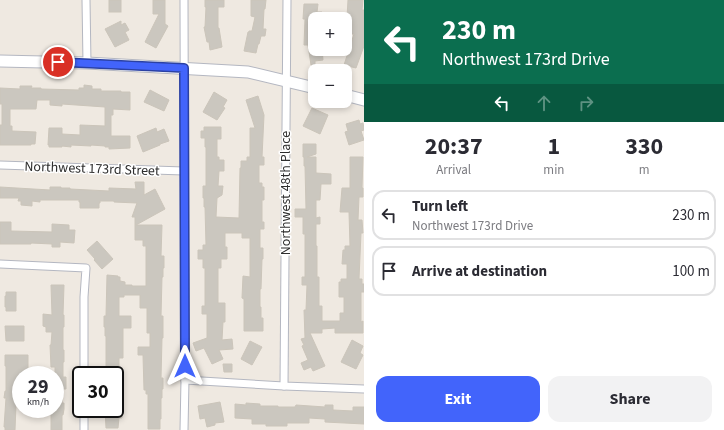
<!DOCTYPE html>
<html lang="en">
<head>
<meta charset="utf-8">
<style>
  body { margin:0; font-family:"Source Sans 3",sans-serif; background:#f2f2f3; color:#2b2b33; height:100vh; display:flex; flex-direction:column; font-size:15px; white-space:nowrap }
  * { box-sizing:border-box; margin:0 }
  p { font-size:13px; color:#7c7c81 }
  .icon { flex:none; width:22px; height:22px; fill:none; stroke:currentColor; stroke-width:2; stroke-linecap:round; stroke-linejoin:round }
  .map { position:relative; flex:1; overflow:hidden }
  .details { display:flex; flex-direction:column; background:#fff; width:360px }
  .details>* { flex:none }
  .guide { background:#0b6e4f; color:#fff; overflow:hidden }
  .controls { position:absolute; left:308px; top:12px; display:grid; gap:8px }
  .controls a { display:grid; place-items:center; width:44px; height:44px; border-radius:8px; background:#fff; box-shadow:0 2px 6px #0003; font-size:20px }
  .speed { position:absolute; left:12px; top:366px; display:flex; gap:8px; font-size:20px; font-weight:700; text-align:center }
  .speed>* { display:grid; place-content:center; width:52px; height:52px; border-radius:50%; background:#fff; box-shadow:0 2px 6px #0003; line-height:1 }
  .speed small { font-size:10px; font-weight:400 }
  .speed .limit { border:2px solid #111; border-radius:6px; background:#fff; color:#111 }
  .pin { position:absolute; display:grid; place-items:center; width:34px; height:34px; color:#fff; margin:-17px; border:2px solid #fff; border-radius:50%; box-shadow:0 1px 4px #0007 }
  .me { position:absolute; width:44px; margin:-22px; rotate:0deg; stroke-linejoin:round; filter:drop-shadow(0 0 3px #0008) }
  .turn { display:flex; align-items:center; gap:14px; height:84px; padding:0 12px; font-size:18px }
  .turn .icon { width:52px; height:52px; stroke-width:2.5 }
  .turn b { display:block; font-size:28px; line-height:34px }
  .lanes { display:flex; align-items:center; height:38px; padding:0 12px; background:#0003; justify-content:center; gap:20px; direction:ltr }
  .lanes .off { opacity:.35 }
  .eta { display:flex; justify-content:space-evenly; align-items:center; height:68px; text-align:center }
  .eta b { font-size:24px; font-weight:700; line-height:28px }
  .primary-button { display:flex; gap:8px; margin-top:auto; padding:8px 12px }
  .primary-button a { flex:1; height:46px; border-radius:12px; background:#4264fb; color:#fff; font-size:16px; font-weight:700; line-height:46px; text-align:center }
  .primary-button a+a { background:#f2f2f3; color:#2b2b33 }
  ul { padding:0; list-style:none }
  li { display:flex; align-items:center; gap:12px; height:50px; margin:0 8px 6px; padding:0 4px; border:2px solid #e1e1e2; border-radius:12px }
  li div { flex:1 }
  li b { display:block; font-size:15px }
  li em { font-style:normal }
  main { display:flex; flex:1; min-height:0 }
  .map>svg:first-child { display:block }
  .building { fill:#cbc7bf; stroke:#cbc5ba }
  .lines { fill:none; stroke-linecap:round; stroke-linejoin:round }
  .street-casing { stroke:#b4b7c1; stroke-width:9 }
  .secondary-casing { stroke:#b4b7c1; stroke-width:13 }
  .street { stroke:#fff; stroke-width:7 }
  .secondary { stroke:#fff; stroke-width:11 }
  .route-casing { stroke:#2b41a3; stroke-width:10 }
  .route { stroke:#4264fb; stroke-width:7 }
  .labels { text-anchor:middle; stroke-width:3; stroke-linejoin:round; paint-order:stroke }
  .street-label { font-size:14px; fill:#2e2e2e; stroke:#fff }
</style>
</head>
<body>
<main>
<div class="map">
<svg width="364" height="430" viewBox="0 0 364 430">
  <rect width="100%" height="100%" fill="#efe9e1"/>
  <g class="building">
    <rect x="109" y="0" width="12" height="12"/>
    <path d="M153 0H165V24L168 26 156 48 145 42 159 14H153Z"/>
    <path d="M205 0H224V7H218V28H219L222 47 210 50 209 42H207L204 27H205L206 7H205Z"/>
    <path d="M251 0H266L265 9H264L263 29H266L265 36H261L259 44H258L256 53 244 51 248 32H249V31H252L255 17 251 16Z"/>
    <path d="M348 0H363L362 10H364V46L356 68 344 65 354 34H346Z"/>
    <path d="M304 4H318L317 12H322V19H315V49H322L323 60 315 61V65H311L308 45H304L305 19H303Z"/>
    <path d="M121 21V25L125 23 129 30 125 32 129 40 115 47 105 29Z"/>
    <path d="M84 85 92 86V89H101V91H121V92H130V110L113 109V115H111V136H130V148L109 149V147H105V146L91 145V146L71 145V147L62 146V147H49V145H48L49 128H62V134L80 135V125L105 126V107L62 104V106L50 105V100H37L36 109H10V126H12V131L36 132 35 144H31V145H0V125H2V104H0V88L20 89V86H32L31 88H41V89L79 90V88H84Z"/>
    <path d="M150 90 169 100 164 111 144 102Z"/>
    <path d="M214 92 227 100 223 107 225 108 217 120 203 112Z"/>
    <path d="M258 96 264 115 262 157H264V165H259V183H262V187H264V200H262V222H264V229H260V248H263V259H262L261 289H260V307H261V318H263V331H244V299L242 298 243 276 250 277V238H242V233H225V247H227V259H221V268H218V303H225V322H223L222 340 232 339 233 349 219 350 223 359 212 364 204 348 196 351 193 343 207 338V314H202V306H205V268H203V259H198V250H203V245H206L205 207H204V198H203V186H206V147H205V138H201V131H204V127H221V139H217V157H219V160H224V171H219L218 186H223L222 195 217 198 216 217 239 218 240 168H241V161H247V157H250V128H255L246 100Z"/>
    <path d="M312 108 328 115 320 134 303 126Z"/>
    <path d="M359 120 360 124 363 123 364 128V130L361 131 364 140 349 145 345 132 348 131 346 124Z"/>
    <path d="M156 128 157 132 164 129 169 141 160 144V145L143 152 137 136Z"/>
    <path d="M303 144H316V154L307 157H316V173L331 174V184H321L320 200H316V218L320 217V224H316V246H317V277H319V306H322V321H340V313H344V297H339V282H341V279H347V264H342L343 250H345V246H350L349 212H340L342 188H350V157H363L362 188H363V197H359L358 220H362L363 233H361L359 279H362V284H364V292H361V322L363 321V333H335V328L322 329V333H310L325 366 313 371 311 367 304 370 301 363 308 360 302 346 304 345 301 339 305 338 304 310H306L307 285H302V277H305V234H303V217H295V209H306L305 166H304V157H303Z"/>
    <path d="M135 182H144V195L155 189 165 209 136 225H162L161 256H164V268H163V277H162L161 316H163V338H162L161 378H163V389H162V398H161V419H160V429H148V394H146V390H144L143 355H138V347H150V333H147V308H140V295H124V297H119V316H131V328H123V358H119V367H106V336H105V327H104V316H106L107 275 118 276V277H120V281L125 282V285H132V286H146V246H143V240H135V217H132L137 203 114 202V201H100V203H99V208H80V202H79V200H40V202L32 201V206L21 205V201H18L19 198H0V187L50 190V187H61V188H70V189L109 191V188L136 189Z"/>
    <path d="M0 222H11V231L52 232V224L69 225V230H75L74 243 60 242V247H52V244L31 243V244H0Z"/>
    <path d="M97 241 113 259 102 269 94 260 95 259 87 250Z"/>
    <path d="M51 285H64L63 315H64V327H63V350H64V362H63V377H66V389H63L62 403H64V409L63 415H62V430H51V409H55V367H51L50 345H51L52 332H46V327L43 326V314L52 315Z"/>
    <path d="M6 292H16V311H6V307H5V296H6Z"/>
    <path d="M5 326H24V341H6Z"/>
    <path d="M352 340 363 346 360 353 363 355 356 369 341 362Z"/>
    <path d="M250 341 262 347 252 365 241 359Z"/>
    <path d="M5 355H28V375H21L20 397H17L16 405 15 430H5V427H4L6 398H4L5 391H6V366H5Z"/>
    <path d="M223 364H232V372H224Z"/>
    <path d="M115 380H122L121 405H115Z"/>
    <path d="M220 402 224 422 215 423V425L207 427 205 418 200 419 198 406Z"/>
    <path d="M246 403 260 404V406H278V407H295L296 405 325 407V405H333V410L353 411V407H364V424L325 422V419L309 418V423H287V426H266V424H252V419L235 418V404L246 405Z"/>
    <path d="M115 406H122V418H119L118 428H106L105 409H115Z"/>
  </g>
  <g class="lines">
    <defs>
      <g id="street">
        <path d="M86 0 87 63"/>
        <path d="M184 0 185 380 184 430"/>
        <path d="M0 165 184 171"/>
        <path d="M0 264 86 268 84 297V375"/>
        <path d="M185 380 284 386 364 389"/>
        <path d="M284 386 287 0"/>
        <path d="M84 409V430"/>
      </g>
      <g id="secondary">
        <path d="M0 61 87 63 248 72 315 88"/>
        <path d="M345 95 364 100"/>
      </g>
    </defs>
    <use href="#street" class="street-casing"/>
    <use href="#secondary" class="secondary-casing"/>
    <use href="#street" class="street"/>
    <use href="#secondary" class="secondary"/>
  </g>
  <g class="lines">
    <defs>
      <path id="route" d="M58 62 184 68 185 366"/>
    </defs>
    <use href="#route" class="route-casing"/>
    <use href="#route" class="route"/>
  </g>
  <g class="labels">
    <g class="street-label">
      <text transform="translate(92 168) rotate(2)" y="5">Northwest 173rd Street</text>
      <text transform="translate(285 193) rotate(-90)" y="5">Northwest 48th Place</text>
    </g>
  </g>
</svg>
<div class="controls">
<a>+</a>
<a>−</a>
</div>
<div class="speed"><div>29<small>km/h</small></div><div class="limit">30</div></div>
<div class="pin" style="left:58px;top:62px;background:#d93025"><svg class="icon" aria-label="arrive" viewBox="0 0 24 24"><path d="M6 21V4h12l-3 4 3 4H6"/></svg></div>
<svg class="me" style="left:185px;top:366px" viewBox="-20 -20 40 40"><path d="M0-17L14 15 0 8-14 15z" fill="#4264fb" stroke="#fff" stroke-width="4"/></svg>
</div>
<section class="details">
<div class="guide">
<div class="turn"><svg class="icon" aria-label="left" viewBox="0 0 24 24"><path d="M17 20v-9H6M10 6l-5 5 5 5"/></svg><div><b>230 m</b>Northwest 173rd Drive</div></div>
<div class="lanes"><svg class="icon" aria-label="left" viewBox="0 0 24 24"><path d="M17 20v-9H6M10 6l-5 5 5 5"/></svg><svg class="icon off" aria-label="ahead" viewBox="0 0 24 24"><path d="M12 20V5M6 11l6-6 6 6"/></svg><svg class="icon off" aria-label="right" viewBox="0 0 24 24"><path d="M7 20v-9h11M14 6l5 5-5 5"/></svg></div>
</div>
<div class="eta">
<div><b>20:37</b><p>Arrival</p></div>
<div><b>1</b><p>min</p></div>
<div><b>330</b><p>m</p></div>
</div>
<ul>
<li><svg class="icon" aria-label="left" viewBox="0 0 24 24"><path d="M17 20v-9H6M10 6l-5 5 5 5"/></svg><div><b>Turn left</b><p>Northwest 173rd Drive</p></div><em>230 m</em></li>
<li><svg class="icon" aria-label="arrive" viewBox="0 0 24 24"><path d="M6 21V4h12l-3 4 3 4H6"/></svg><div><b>Arrive at destination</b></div><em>100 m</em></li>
</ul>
<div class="primary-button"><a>Exit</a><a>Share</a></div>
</section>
</main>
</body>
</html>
